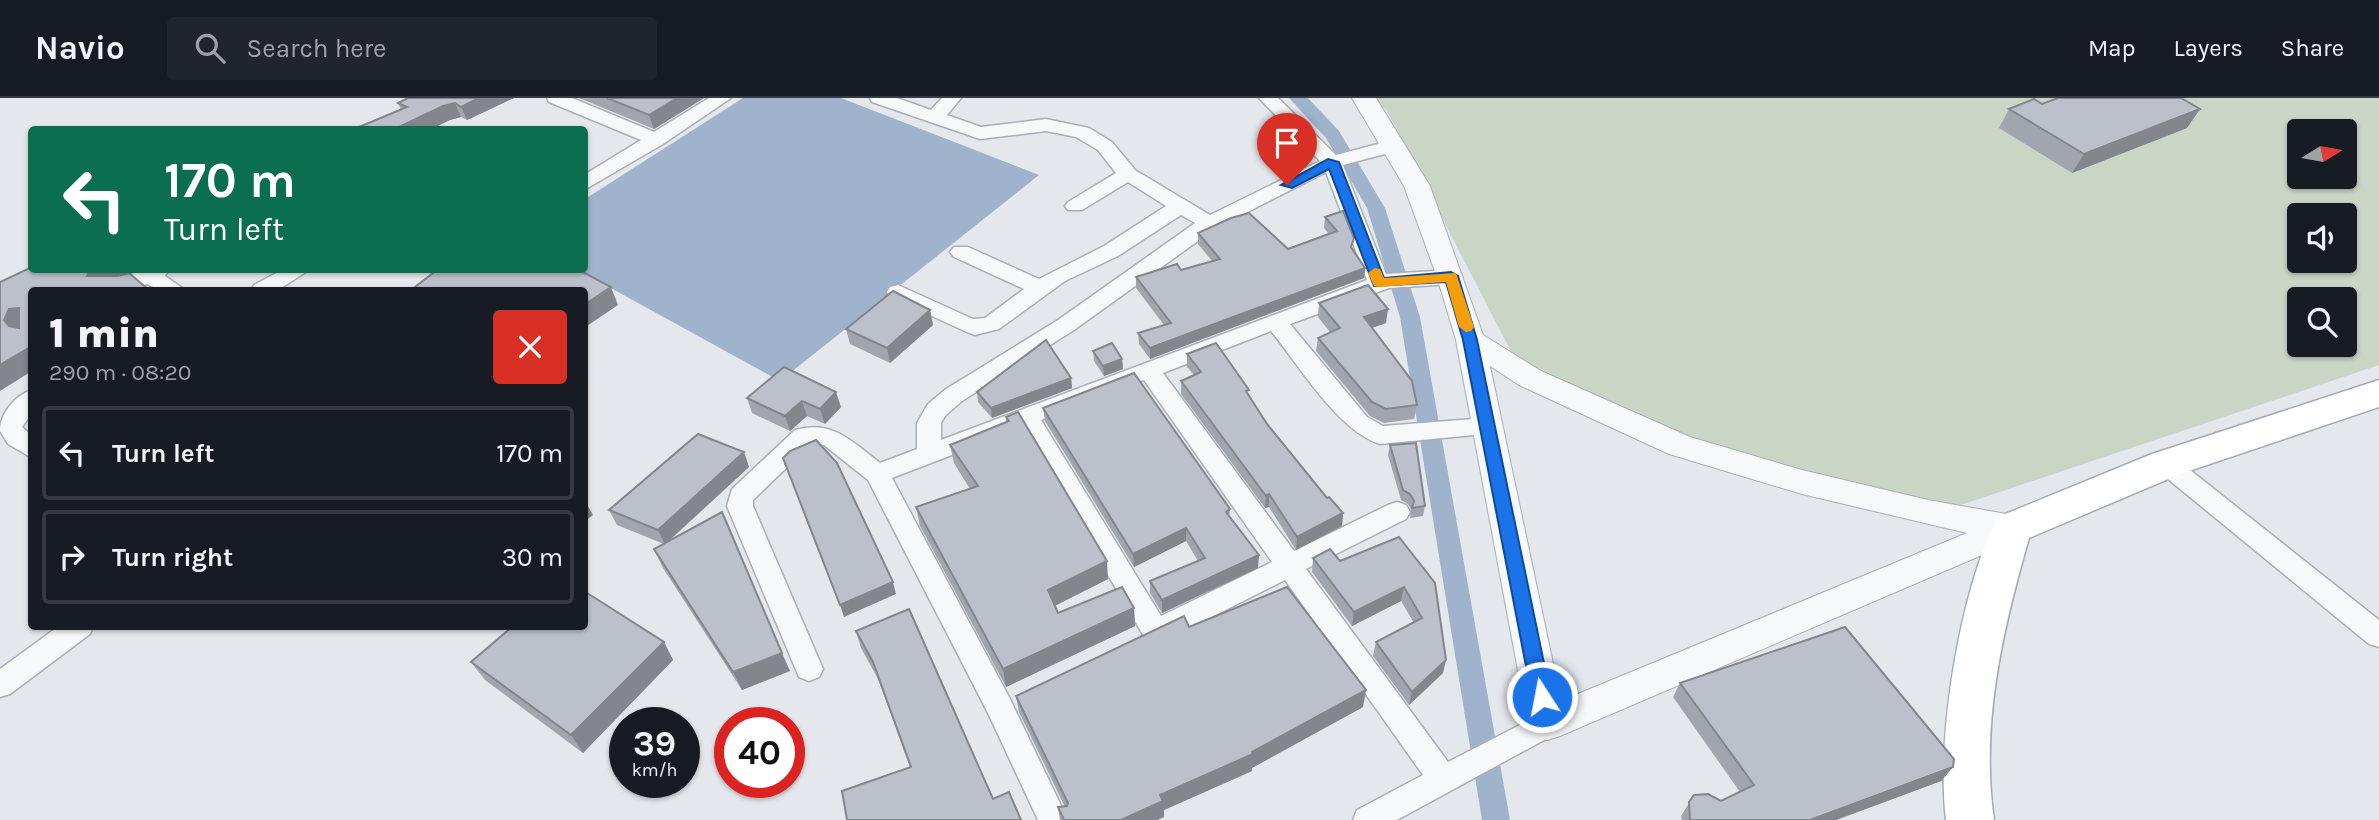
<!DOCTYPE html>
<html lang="en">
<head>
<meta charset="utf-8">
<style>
  body { margin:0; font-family:Karla,sans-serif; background:#20242c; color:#f1f3f6; height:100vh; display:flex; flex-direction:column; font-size:26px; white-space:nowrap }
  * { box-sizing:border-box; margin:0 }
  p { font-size:23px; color:#9ea1a6 }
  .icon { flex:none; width:38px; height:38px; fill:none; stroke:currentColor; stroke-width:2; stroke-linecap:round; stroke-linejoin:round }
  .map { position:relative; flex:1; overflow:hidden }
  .drawer { position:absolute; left:28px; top:189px; width:560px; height:343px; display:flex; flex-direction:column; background:#171b24; border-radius:7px; box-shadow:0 2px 5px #0004 }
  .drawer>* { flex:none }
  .top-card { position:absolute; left:28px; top:28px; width:560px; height:147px; border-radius:7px; box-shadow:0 2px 5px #0004; background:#0b6e4f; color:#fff; overflow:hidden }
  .needle { width:46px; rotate:79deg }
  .tools { position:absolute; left:2287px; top:21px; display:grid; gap:14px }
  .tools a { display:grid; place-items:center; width:70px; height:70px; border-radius:7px; background:#171b24; box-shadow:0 2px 5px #0004; font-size:35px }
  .speed { position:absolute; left:609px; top:609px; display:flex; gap:14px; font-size:35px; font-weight:700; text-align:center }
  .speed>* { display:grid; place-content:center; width:91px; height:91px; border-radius:50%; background:#171b24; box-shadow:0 2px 5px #0004; line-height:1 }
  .speed small { font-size:18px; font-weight:400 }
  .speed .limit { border:10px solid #d22; background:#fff; color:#111 }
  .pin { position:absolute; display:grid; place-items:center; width:60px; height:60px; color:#fff; margin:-72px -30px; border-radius:50% 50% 50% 0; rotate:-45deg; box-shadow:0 0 7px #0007 }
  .pin .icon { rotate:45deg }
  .me { position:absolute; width:77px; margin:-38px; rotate:349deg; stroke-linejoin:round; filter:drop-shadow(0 0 5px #0008) }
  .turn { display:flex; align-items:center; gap:24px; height:147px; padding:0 21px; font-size:32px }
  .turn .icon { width:91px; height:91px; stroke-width:2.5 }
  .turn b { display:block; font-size:49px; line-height:60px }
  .round { display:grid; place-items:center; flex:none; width:74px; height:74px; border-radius:7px; background:#20242c }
  .headline { display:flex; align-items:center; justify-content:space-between; height:119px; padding:0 21px }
  h1 { font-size:42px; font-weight:800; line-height:52px }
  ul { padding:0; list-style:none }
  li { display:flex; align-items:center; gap:21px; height:94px; margin:0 14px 10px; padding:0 7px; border:4px solid #363941; border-radius:7px }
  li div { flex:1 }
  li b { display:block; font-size:26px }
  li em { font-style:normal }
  header { display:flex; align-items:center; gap:42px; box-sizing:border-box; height:98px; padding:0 35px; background:#171b24; border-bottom:2px solid #363941 }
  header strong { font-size:33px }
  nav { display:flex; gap:38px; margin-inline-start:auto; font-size:24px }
  .search { width:490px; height:63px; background:#20242c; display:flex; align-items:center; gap:18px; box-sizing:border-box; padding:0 24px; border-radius:7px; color:#9ea1a6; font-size:26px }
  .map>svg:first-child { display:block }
  .green { fill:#c9d6c5; fill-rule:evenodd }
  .water { fill:#9fb4cc }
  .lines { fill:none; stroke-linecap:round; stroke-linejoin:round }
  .canal { fill:#9fb4cc; fill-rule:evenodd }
  .minor-casing { stroke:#a9aeb7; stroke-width:3 }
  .tertiary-casing { stroke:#a9aeb7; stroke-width:2 }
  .primary-casing { stroke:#a3abb8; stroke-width:3 }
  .minor { fill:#f7f8fa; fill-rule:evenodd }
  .tertiary { fill:#f7f8fa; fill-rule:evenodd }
  .primary { fill:#fff; fill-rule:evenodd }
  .wall { fill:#a1a5ae }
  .shaded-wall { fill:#83868d }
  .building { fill:#bbc0ca; stroke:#83868d; stroke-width:2; fill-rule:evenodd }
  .route { fill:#1a73e8; stroke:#114b97; stroke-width:2 }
  .slow { fill:#f59e0b }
</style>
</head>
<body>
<header>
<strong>Navio</strong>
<div class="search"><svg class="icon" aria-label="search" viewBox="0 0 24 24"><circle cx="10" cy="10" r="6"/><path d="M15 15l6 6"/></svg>Search here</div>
<nav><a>Map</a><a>Layers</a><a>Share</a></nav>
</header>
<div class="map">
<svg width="2379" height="722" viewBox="0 0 2379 722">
  <rect width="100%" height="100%" fill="#e4e7ec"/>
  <path class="green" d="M1374 0H2379V267L1952 410 1691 345 1521 273 1387 13ZM2300 33H2345V79H2300ZM2300 117H2345V163H2300ZM2300 201H2345V247H2300Z"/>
  <path class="water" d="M743 0H841L1039 77 780 283 578 172H584L585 101Z"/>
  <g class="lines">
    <path class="canal" d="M1289 0H1308L1339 33 1385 110 1420 219 1510 722H1482L1400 219 1367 110 1326 40Z"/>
    <defs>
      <g id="minor">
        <path d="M547 0H572L654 34 709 0H731L663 46 584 92V77L641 42 549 4Z"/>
        <path d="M870 0H897L931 12 942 0H961L947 17 981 29 1046 21 1089 30 1112 44 1135 72 1210 117 1320 63 1259 0H1278L1336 57 1393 42 1400 44 1403 48 1400 52 1343 67 1386 176 1451 172 1462 179 1451 186 1389 190 1290 226 1367 319 1383 328 1487 320 1495 323 1499 329 1495 335 1380 346C1338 333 1299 267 1271 233L1163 275 1294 453 1388 407 1397 404 1406 407 1410 414 1406 421 1306 471 1448 664 1547 613 1557 617 1561 626 1557 635 1397 722H1353L1357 712 1423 677 1285 482 1166 542 1156 545 1146 542 1022 330 892 380 1009 599 1068 722H1038L988 615 868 382 824 347H810L753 402V408L823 571 819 579 809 583 799 579 727 408 732 391 795 332C832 321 853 344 880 365L917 351V325L928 306 946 291 1058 222 1195 125 1181 117 1118 158 1065 183 999 231 975 237 967 234 890 199 887 194 890 189 898 187 973 221 985 220 1024 191 954 159 950 154 954 149H968L1039 181 1104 148 1166 108 1128 84 1082 112H1068L1065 108 1068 104 1116 75 1098 52 1076 39 1046 33 980 41 872 4ZM1326 74 1367 182 941 342V325L945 318 962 303 1074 232 1216 130ZM1144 282 1272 464 1161 518 1041 322Z"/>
        <path d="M141 172H169L165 178 185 192H159L147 186 131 192H102L105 187Z"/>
        <path d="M282 172H309L278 192H251L254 187Z"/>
        <path d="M32 292V315L22 329 32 338V360L8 346 0 333C0 316 15 297 32 292Z"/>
        <path d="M2166 357 2175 360 2379 522V549L2369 546 2157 372 2154 366 2157 360Z"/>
        <path d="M59 528H93L90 536 10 596 0 599V571Z"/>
      </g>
      <path id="tertiary" d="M1352 0H1376L1430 88 1483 237 1541 273 1690 339 1802 372 1928 402 2012 417 2024 421 2028 430 2024 439 1560 638 1547 642 1534 638 1528 626 1456 242 1437 179 1404 88ZM1490 268 1519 287 1669 356 1802 396 1967 435 1561 603Z"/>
      <path id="primary" d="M2379 282V309L2180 376 2029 440C2003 530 1980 627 1994 722H1946C1936 641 1960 491 1998 419L2152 356Z"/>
    </defs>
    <use href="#minor" class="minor-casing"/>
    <use href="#tertiary" class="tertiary-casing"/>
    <use href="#primary" class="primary-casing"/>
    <use href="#minor" class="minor"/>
    <use href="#tertiary" class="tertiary"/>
    <use href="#primary" class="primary"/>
  </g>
  <g class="wall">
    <path d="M514 0 467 22 461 19 450 22 401 12 398 5Z"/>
    <path d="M579 0H704L654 31Z"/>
    <path d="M2042 6 2187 30 2072 75 1999 30 2009 11Z"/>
    <path d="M1325 119 1352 151 1365 170 1364 180 1150 261 1139 246 1138 235 1164 227 1136 190V179L1181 172 1212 163 1198 146V135L1288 151 1329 136 1324 130Z"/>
    <path d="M1319 205 1386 225 1372 230 1417 307 1414 321 1384 325 1370 318 1316 253 1318 240 1330 234 1318 219Z"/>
    <path d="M930 212 933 227 890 265 850 246 846 231Z"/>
    <path d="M1093 253 1122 261 1123 271 1104 278 1094 263Z"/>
    <path d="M1187 256 1249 297 1267 326 1327 400 1343 415 1342 428 1296 452 1269 409 1265 410 1181 296V283L1194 277 1187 269Z"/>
    <path d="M784 269 841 309 825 326 807 318 790 333 752 315 747 300Z"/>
    <path d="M1071 280 1072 290 992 320 978 304 977 294Z"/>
    <path d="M1043 310 1230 411 1229 419 1258 470 1162 515 1150 495V483L1198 463 1186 443 1134 469 1045 323Z"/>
    <path d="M1018 314 1108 481 1055 508 1058 515 1134 510 1135 528 1006 589 920 428 916 409 970 391 954 365 950 347 1006 324V319Z"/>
    <path d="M1390 347 1425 408 1423 418 1410 420 1411 411 1408 406 1401 402 1388 357Z"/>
    <path d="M744 354 749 369 668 444 790 573 742 592 663 470 654 451 664 446 617 427 609 412Z"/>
    <path d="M1399 439 1443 575 1409 607 1373 558 1376 544 1414 525 1401 503 1352 528 1312 474 1313 460 1340 463Z"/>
    <path d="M1189 529 1363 609 1252 670V673L1164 712V719L1157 722H1060L1058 709H1065L1019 614 1016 598Z"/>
    <path d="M856 533 993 701 910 669 878 581 861 550Z"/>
    <path d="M664 544 673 562 583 655 485 582 471 564Z"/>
    <path d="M1680 585 1953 669 1941 683 1836 722H1682L1681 718 1694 697 1721 703 1740 694 1673 599Z"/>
  </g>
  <g class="shaded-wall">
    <path d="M479 0H514L467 22 461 9Z"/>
    <path d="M677 0H704L654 31 649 17Z"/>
    <path d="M455 5 461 19 450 22 430 32H393L443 8Z"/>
    <path d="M2200 11 2187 30 2072 75 2084 56Z"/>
    <path d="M1365 170 1364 180 1150 261V250Z"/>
    <path d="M90 172H135L104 185 87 178Z"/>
    <path d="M611 189 618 207 584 230V207Z"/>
    <path d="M19 210 23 245 4 222 9 211Z"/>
    <path d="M1388 211 1386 225 1362 233 1364 219Z"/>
    <path d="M930 212 933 227 890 265 887 250Z"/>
    <path d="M32 248V273L0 293V267Z"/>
    <path d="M1122 261 1123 271 1104 278 1103 268Z"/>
    <path d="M1071 280 1072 290 992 320 991 310Z"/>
    <path d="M836 294 841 309 825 326 820 311Z"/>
    <path d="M802 303 807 318 790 333 785 318Z"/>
    <path d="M744 354 749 369 665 446 658 432Z"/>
    <path d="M1269 396V409L1265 410 1266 398Z"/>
    <path d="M584 401 593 417 584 424Z"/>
    <path d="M1343 415 1342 428 1296 452 1297 439Z"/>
    <path d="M1186 430V443L1134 469 1133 456Z"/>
    <path d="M1259 457 1258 470 1162 515V502Z"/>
    <path d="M1107 463 1108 481 1050 510 1048 492Z"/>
    <path d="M893 484 896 496 844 519 840 507Z"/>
    <path d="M1404 489 1401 503 1352 528 1354 514Z"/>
    <path d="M1134 510 1135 528 1006 589 1003 571Z"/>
    <path d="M664 544 673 562 583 655 571 637Z"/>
    <path d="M782 555 790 573 742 592 733 574Z"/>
    <path d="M1446 562 1443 575 1409 607 1412 594Z"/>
    <path d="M1366 592 1363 609 1252 670V673L1164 712V719L1157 722H1121L1160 697 1252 654Z"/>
    <path d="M1953 669 1941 683 1836 722H1810Z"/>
  </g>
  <g class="building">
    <path d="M408 0H479L461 9 455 5 443 8 393 32H352L407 9 398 5Z"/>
    <path d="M607 0H677L649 17Z"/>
    <path d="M2058 0H2181L2200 11 2084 56 2009 11 2034 1 2042 6Z"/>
    <path d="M1343 113 1354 140 1351 149 1365 170 1150 250 1138 235 1171 225 1136 179 1177 166 1181 172 1220 161 1198 135 1231 120 1249 115 1288 151 1337 133 1325 119Z"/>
    <path d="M32 169V172H90L87 178H118L129 175 149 192H32V248L0 267V184ZM19 210V230L9 228 4 222 9 211Z"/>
    <path d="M437 172H579L611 189 584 207V192H411Z"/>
    <path d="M1368 187 1388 211 1364 219 1412 283 1417 307 1386 311 1372 304 1318 240 1340 230 1319 205Z"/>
    <path d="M893 193 930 212 887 250 846 231Z"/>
    <path d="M1046 242 1071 280 991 310 977 294Z"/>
    <path d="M1112 245 1122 261 1103 268 1093 253Z"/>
    <path d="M1216 245 1249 292 1246 293 1267 326 1327 400 1329 399 1343 415 1297 439 1269 396 1266 398 1181 283 1201 274 1187 256Z"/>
    <path d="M784 269 836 294 820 311 802 303 785 318 747 300Z"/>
    <path d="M1134 275 1230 411 1226 414 1259 457 1162 502 1150 483 1205 460 1186 430 1133 456 1043 310Z"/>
    <path d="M1018 314 1107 463 1048 492 1058 515 1122 489 1134 510 1003 571 916 409 978 388 950 347 1009 323 1006 319Z"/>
    <path d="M698 336 744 354 658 432 609 412Z"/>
    <path d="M816 342 837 365 893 484 840 507 783 360 790 353Z"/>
    <path d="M1416 345 1425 408 1412 410 1414 403 1410 396 1403 392 1390 347Z"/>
    <path d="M722 414 782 555 733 574 654 451Z"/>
    <path d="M1399 439 1435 485 1446 562 1412 594 1376 544 1422 520 1404 489 1354 514 1313 460 1330 451 1340 463Z"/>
    <path d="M1287 489 1366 592 1252 654 1253 656 1160 697 1163 703 1121 722H1064L1058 709 1067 708 1068 705 1016 598 1184 518 1189 529Z"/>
    <path d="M584 493 664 544 571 637 471 564 513 528H584Z"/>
    <path d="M909 511 993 701 1009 694 1021 722H847L842 693 911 669 873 564 856 533Z"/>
    <path d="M1845 529 1954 661 1953 669 1810 722H1690L1689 704 1694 697 1708 696 1721 703 1754 687 1680 585Z"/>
  </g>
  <path class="route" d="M1328 61 1339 64 1384 180 1451 174 1458 178 1477 242 1551 599 1548 605H1535L1532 599 1463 242 1446 184 1374 188 1329 71 1292 90 1281 87Z"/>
  <path class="slow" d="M1375 170 1380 171 1384 180 1456 175 1474 229 1471 233 1466 234 1459 229 1446 184 1378 189 1374 188 1368 175Z"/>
</svg>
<div class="tools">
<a><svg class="needle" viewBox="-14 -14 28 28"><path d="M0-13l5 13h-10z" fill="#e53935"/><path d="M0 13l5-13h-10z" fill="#9ea1a6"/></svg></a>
<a><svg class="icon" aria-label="sound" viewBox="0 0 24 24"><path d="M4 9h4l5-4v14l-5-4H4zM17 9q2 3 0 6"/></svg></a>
<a><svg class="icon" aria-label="search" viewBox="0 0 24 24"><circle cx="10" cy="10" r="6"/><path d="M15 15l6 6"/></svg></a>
</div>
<div class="speed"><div>39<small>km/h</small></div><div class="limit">40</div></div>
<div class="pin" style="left:1287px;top:87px;background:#d93025"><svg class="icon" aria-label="arrive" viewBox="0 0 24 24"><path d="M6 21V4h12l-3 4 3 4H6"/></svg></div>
<svg class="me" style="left:1542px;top:599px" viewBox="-20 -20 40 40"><circle r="17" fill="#1a73e8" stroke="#fff" stroke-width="3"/><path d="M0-11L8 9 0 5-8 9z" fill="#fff"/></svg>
<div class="top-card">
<div class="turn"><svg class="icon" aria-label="left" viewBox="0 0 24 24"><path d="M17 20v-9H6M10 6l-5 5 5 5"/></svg><div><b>170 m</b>Turn left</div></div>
</div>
<section class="drawer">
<div class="headline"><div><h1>1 min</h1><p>290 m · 08:20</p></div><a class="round" style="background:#d93025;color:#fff"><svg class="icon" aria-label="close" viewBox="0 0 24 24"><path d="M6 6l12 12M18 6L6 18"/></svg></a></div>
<ul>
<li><svg class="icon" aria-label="left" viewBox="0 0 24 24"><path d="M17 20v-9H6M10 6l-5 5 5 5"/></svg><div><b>Turn left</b></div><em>170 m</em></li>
<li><svg class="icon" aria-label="right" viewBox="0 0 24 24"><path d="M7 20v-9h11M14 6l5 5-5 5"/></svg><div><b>Turn right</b></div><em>30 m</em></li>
</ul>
</section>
</div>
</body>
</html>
